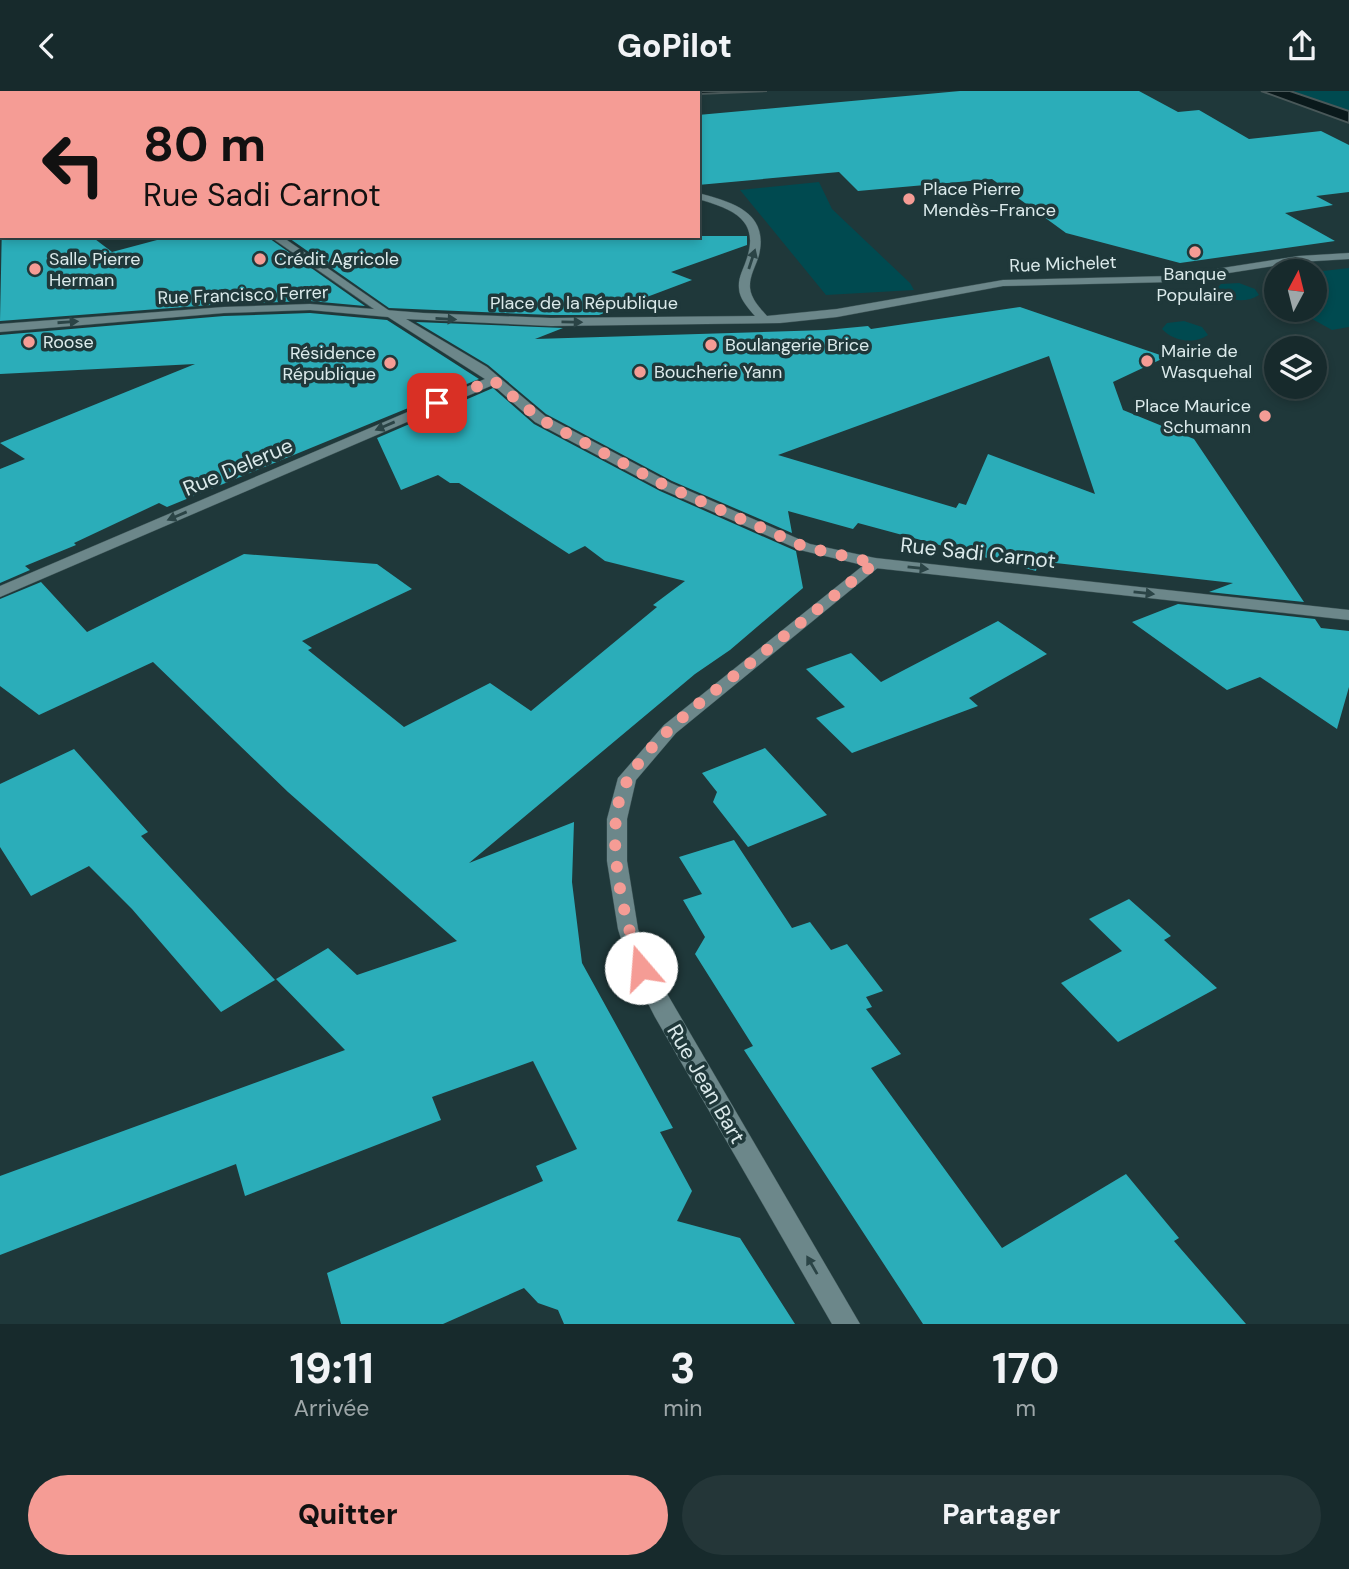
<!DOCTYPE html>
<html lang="fr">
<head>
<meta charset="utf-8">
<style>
  body { margin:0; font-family:"DM Sans",sans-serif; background:#243638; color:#f1f3f6; height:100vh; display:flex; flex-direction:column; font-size:26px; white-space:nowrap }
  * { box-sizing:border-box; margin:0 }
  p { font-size:23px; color:#9ea7a9 }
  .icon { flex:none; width:38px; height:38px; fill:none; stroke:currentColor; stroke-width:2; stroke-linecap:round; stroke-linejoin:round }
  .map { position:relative; height:1233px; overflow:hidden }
  .side { display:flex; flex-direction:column; background:#172a2c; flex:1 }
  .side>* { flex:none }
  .banner { position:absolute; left:0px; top:0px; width:700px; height:147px; box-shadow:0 4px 10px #0003,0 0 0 2px #364648; background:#f59c95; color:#111; overflow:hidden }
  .needle { width:46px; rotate:7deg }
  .tools { position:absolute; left:1264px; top:168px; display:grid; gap:14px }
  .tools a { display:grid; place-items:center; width:63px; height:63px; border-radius:50%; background:#172a2c; box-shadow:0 4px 10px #0003,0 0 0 2px #364648; font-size:35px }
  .pin { position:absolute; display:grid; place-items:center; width:60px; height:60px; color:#fff; margin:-30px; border-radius:14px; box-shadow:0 4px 10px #0006 }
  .me { position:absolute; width:77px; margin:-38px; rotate:342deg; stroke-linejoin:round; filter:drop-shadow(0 0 5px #0008) }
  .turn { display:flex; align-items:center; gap:24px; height:147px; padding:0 28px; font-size:32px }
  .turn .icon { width:91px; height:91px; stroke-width:2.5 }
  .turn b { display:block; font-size:49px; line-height:60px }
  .eta { display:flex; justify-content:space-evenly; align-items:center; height:119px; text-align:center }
  .eta b { font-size:42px; font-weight:800; line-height:49px }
  .cta { display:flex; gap:14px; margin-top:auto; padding:14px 28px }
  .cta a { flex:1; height:80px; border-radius:42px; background:#f59c95; color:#111; font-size:28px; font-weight:800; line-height:80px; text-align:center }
  .cta a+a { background:#243638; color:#f1f3f6 }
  header { display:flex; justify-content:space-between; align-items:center; height:91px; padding:0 28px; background:#172a2c; font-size:32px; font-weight:800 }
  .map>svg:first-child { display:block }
  .green { fill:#004a50 }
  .water { fill:#0a191b; stroke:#495859; stroke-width:2 }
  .building { fill:#2badb9; fill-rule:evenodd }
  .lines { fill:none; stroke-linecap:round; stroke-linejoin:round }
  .street-casing { stroke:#3d5456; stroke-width:1 }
  .secondary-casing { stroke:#3d5456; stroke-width:1 }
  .street { fill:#6c878a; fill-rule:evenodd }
  .secondary { fill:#6c878a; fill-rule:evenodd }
  .rail-casing { stroke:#b6c7c8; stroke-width:4.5 }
  .rail { stroke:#1f383a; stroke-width:2.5; stroke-dasharray:9; stroke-linecap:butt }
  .oneway { fill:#2b4446 }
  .route { stroke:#f59c95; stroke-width:12; stroke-dasharray:0 21.6 }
  .poi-dot { fill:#f59c95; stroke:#1f383a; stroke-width:2.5 }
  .labels { text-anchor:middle; stroke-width:7; stroke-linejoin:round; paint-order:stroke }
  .far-poi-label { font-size:18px; fill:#dbeaeb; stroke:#1f383a; text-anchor:start }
  .far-street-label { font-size:18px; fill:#dbeaeb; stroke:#1f383a }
  .street-label { font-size:21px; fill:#dbeaeb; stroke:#1f383a }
</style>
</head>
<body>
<header><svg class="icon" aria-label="back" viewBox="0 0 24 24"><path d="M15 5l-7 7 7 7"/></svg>GoPilot<svg class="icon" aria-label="share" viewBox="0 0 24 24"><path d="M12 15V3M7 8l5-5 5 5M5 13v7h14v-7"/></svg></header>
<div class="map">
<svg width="1349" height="1233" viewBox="0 0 1349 1233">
  <rect width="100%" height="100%" fill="#1f383a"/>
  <g class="green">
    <path d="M1290 0H1349V20L1298 2Z"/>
    <path d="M819 91 832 118 910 192 914 199 826 204 740 99Z"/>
    <path d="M1349 177V236L1332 239 1298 220 1314 219V200L1323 195 1314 190V181Z"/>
    <path d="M1239 192 1255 198 1259 204C1246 213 1225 210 1215 199L1221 193Z"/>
    <path d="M1184 230 1202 236 1208 244C1194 254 1173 250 1162 238L1167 232Z"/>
  </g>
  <g class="water">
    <path d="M493 0H767L698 3 476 2Z"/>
    <path d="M1261 0H1290L1349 20V32Z"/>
  </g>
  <g class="building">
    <path d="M960 0H1139L1178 21 1199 19 1249 48 1321 40 1349 54V101L1316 105 1333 114 1285 122 1335 150 1180 172 1066 142 992 88 858 100 839 81 698 94V24Z"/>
    <path d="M2 132V145H91L112 161 172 145H266L365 215 310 210 224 213 0 230Z"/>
    <path d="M286 145H747V154L671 181 692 189 599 224H551L389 217Z"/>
    <path d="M1020 216 1166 266 1113 291 1123 319 1194 348 1304 511 1209 501 1233 492 1038 470 1036 480 858 432 853 438 788 420 792 442 672 390 546 323 488 274 416 231 563 237 535 248 826 239 868 235 871 238ZM1049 265 1095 403 988 363 966 414 959 412 956 417 778 364Z"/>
    <path d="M310 222 387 229 479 288 167 416 159 412 74 452 76 454 25 475 30 479 0 492V378L25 368 0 352 195 273 0 283V244L224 225Z"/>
    <path d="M493 297 534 333 660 400 796 460 803 497 730 559 695 583 469 772 574 731 572 791 582 872 673 1037 660 1041 692 1100 677 1130 740 1147 795 1233H564L558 1219 538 1212 524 1197 443 1233H341L327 1182 543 1090 536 1075 577 1058 533 970 432 1006 441 1029 245 1105 236 1073 0 1164V1085L345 959 276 888 328 857 357 884 457 850 288 701 153 571 39 624 0 595V508L41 491 87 541 244 463 377 473 412 498 302 550 312 557 308 559 404 636 490 592 531 620 657 516 653 514 685 490 605 470 585 455 569 463 459 392H450L438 384 401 399 377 347Z"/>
    <path d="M1178 513 1315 528 1321 537 1349 540V596L1337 638 1260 586 1227 599 1132 531Z"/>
    <path d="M998 530 1047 563 969 607 978 615 852 662 816 627 845 616 806 578 851 562 881 591Z"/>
    <path d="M765 657 827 724 748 756 713 711 717 701 702 682Z"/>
    <path d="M74 658 148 741 141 745 275 889 221 921 132 818 89 775 31 805 0 756V693Z"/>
    <path d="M734 749 792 837 810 831 831 859 847 853 883 900 866 906 872 916 866 918 901 963 871 977 1002 1157 1126 1083 1179 1147 1174 1150 1246 1233H923L744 959 753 955 695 863 705 846 683 809 702 803 679 766Z"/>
    <path d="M1129 808 1171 845 1164 849 1217 897 1118 951 1061 892 1122 860 1089 828Z"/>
  </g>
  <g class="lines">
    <defs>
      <g id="street">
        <path d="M269 145H281L394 223 384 225Z"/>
        <path d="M875 467 883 472 880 475 676 642 636 689 627 728V770L638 838 652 877 860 1233H832L655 926 630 877 618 838 607 770V728L618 687 664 634 870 469Z"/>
      </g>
      <g id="secondary">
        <path d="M232 0H243L231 2Z"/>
        <path d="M698 102C732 111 769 121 759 164 756 175 749 185 750 197 751 208 760 217 767 225L837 218 1003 189 1171 185 1299 165 1349 162V168L1299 171 1171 191 1003 195 837 226 780 232 551 235 406 228 487 276 545 325 671 392 810 453 875 467 1349 519V529L875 477 800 459 661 398 535 331 493 294 0 506V495L485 288 388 226 310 219 224 222 0 241V233L224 216 310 213 423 222 551 227 755 225C748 217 739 207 739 197 738 187 743 179 746 170 761 129 733 118 698 108Z"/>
        <path d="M0 123H2L0 130Z"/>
      </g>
    </defs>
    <use href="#street" class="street-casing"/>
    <use href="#secondary" class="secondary-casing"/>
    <use href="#street" class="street"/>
    <use href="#secondary" class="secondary"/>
    <defs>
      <g id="rail">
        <path d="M38 2 46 0"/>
        <path d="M58 2 66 0"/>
      </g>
    </defs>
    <use href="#rail" class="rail-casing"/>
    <use href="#rail" class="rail"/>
  </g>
  <defs><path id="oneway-solid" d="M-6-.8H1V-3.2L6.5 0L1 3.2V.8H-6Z" transform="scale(1.75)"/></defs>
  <g class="oneway">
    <use href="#oneway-solid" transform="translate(752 168) rotate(-72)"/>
    <use href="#oneway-solid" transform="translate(446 228) rotate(3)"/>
    <use href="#oneway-solid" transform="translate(68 231) rotate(-4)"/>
    <use href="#oneway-solid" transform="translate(572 231) rotate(1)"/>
    <use href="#oneway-solid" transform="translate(385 335) rotate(157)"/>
    <use href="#oneway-solid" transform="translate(177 425) rotate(157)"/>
    <use href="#oneway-solid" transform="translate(918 477) rotate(6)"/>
    <use href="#oneway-solid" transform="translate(1144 502) rotate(6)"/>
    <use href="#oneway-solid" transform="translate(812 1174) rotate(-120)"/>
  </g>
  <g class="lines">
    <path class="route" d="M437 312 493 289 540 328 666 395 805 456 875 472C836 503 797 535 758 566 716 600 633 656 619 710 607 760 625 830 641 877"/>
  </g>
  <g class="poi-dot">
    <circle cx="909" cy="108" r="7"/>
    <circle cx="1195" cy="161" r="7"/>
    <circle cx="260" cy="168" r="7"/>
    <circle cx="35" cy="178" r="7"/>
    <circle cx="29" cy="251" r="7"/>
    <circle cx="711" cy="254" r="7"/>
    <circle cx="1147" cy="270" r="7"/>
    <circle cx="390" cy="272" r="7"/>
    <circle cx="640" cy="281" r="7"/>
    <circle cx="1265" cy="325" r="7"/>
  </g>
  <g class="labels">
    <g class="far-poi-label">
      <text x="923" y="104">Place Pierre<tspan x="923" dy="21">Mendès-France</tspan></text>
      <text x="49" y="174">Salle Pierre<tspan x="49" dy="21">Herman</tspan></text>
      <text x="274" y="174">Crédit Agricole</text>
      <text x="1195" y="189" text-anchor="middle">Banque<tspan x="1195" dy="21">Populaire</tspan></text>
      <text x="43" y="257">Roose</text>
      <text x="725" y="260">Boulangerie Brice</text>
      <text x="1161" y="266">Mairie de<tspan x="1161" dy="21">Wasquehal</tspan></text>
      <text x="376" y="268" text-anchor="end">Résidence<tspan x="376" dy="21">République</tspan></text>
      <text x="654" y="287">Boucherie Yann</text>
      <text x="1251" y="321" text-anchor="end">Place Maurice<tspan x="1251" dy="21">Schumann</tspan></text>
    </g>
    <g class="far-street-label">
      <text transform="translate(1063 173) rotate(-2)" y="6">Rue Michelet</text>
      <text transform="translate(243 204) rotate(-2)" y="6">Rue Francisco Ferrer</text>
      <text x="584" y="218">Place de la République</text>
    </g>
    <g class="street-label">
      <text transform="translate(238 376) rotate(-23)" y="7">Rue Delerue</text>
      <text transform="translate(978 462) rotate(6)" y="7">Rue Sadi Carnot</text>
      <text transform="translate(706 993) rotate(60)" y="7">Rue Jean Bart</text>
    </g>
  </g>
</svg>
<div class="tools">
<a><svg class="needle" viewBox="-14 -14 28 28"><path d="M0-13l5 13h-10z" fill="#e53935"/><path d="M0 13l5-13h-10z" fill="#9ea7a9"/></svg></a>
<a><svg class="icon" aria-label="layers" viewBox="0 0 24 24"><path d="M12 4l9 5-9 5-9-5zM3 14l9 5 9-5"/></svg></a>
</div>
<div class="pin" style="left:437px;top:312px;background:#d93025"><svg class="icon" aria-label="arrive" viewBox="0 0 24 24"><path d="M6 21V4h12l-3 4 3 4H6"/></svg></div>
<svg class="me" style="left:641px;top:877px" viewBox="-20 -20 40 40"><circle r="19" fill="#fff"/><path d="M0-13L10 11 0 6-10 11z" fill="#f59c95"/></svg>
<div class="banner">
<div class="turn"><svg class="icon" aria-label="left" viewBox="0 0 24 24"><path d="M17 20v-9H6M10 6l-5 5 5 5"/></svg><div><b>80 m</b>Rue Sadi Carnot</div></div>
</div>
</div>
<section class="side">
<div class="eta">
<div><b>19:11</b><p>Arrivée</p></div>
<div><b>3</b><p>min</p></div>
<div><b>170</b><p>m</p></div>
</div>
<div class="cta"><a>Quitter</a><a>Partager</a></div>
</section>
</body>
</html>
